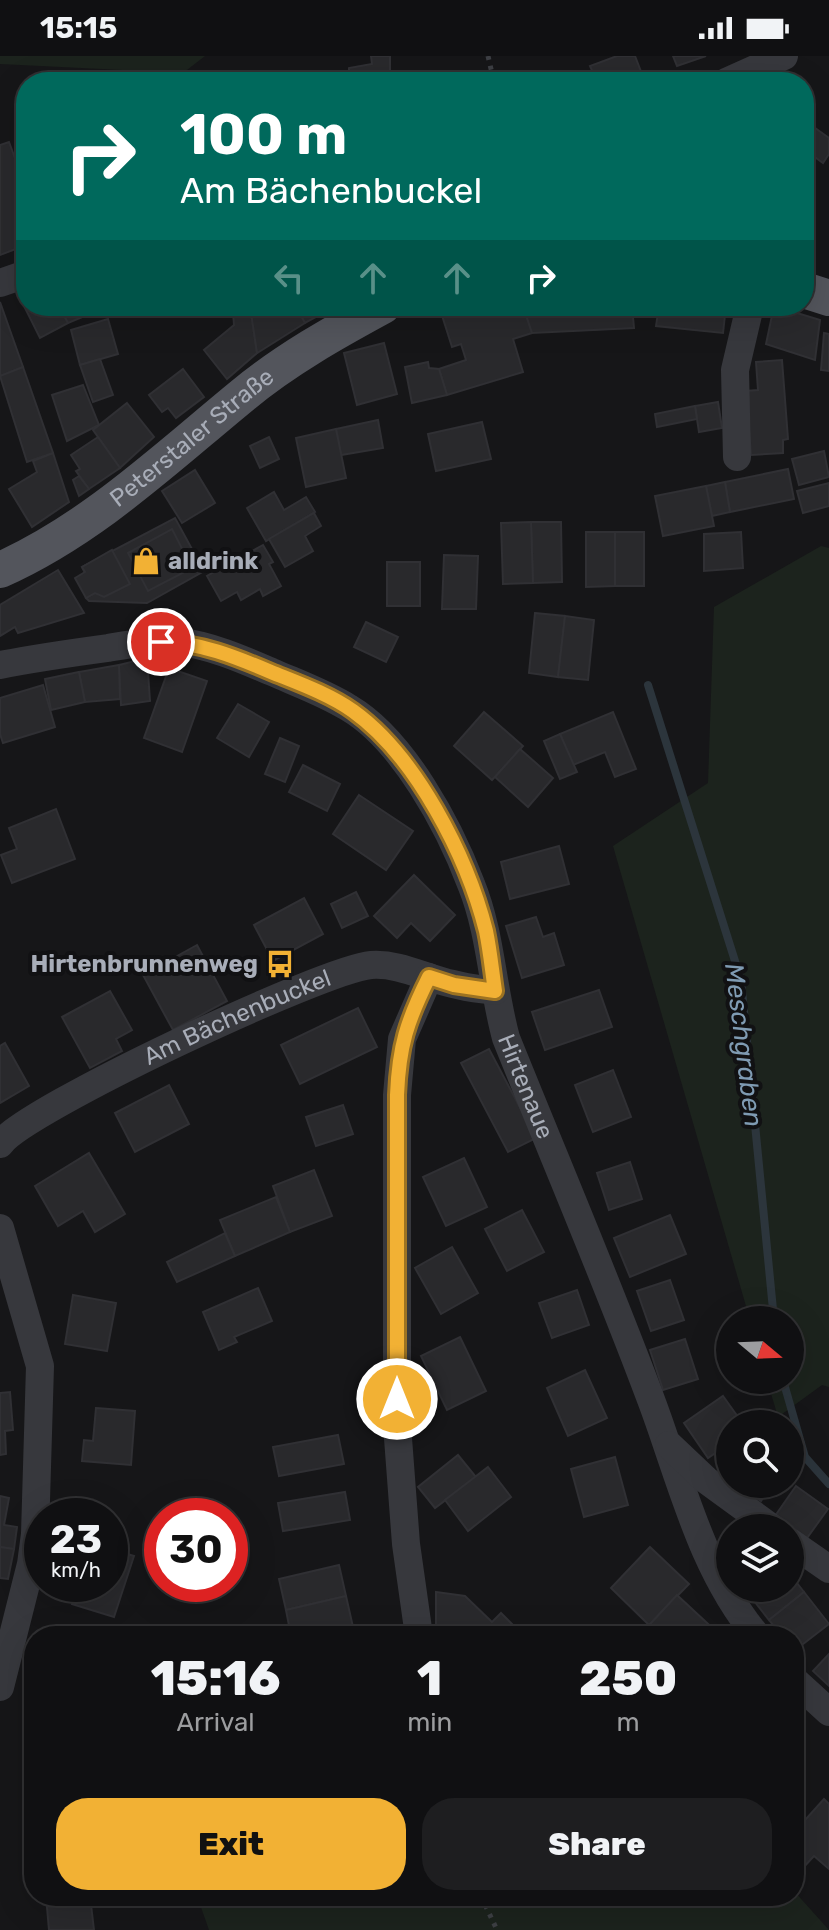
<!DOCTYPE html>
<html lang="en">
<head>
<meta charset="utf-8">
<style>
  body { margin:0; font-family:Rubik,sans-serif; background:#1e1e20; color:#f1f3f6; height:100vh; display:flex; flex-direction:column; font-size:30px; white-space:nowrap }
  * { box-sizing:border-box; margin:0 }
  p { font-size:26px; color:#9c9d9f }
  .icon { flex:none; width:44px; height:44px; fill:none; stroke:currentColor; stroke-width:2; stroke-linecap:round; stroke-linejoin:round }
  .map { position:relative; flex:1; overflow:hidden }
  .sheet { position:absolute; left:24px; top:1570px; width:780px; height:280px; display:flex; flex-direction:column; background:#101012; border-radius:32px; box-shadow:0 8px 32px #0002,0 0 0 2px #303032 }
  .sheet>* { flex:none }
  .banner { position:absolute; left:16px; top:16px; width:798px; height:244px; border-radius:32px; box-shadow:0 8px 32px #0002,0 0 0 2px #303032; background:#00695c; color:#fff; overflow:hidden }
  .needle { width:52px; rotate:109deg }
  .controls { position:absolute; left:716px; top:1250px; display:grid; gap:16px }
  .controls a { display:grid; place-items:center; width:88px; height:88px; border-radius:50%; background:#101012; box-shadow:0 8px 32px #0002,0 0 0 2px #303032; font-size:40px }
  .speed { position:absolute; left:24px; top:1442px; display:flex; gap:16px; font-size:40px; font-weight:700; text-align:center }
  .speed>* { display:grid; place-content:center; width:104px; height:104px; border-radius:50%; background:#101012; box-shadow:0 8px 32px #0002,0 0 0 2px #303032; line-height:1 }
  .speed small { font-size:20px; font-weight:400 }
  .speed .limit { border:12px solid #d22; background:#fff; color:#111 }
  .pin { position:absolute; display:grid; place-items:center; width:68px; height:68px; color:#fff; margin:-34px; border:4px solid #fff; border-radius:50%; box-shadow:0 2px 8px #0007 }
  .me { position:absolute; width:88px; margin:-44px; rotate:0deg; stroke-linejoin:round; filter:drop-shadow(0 0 6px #0008) }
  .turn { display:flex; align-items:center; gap:28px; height:168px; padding:0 32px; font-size:36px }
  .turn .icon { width:104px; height:104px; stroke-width:2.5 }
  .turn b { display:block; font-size:56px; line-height:68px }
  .lanes { display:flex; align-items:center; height:76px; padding:0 32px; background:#0003; justify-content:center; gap:40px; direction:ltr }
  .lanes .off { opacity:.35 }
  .eta { display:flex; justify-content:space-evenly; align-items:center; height:136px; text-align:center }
  .eta b { font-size:48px; font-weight:800; line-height:56px }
  .button { display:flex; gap:16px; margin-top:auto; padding:16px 32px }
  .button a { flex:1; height:92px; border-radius:32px; background:#f2b134; color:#111; font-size:32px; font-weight:800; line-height:92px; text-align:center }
  .button a+a { background:#1e1e20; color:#f1f3f6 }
  .status { display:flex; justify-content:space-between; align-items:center; height:56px; padding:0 40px; background:#101012; direction:ltr }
  .status svg { height:22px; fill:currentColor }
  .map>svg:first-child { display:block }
  .green { fill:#1c231d }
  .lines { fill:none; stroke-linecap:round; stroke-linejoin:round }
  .stream { stroke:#2c353c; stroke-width:8 }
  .building { fill:#29292c; stroke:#303034; stroke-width:2 }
  .path { stroke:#3d3f44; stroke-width:5; stroke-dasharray:4 6; stroke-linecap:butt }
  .minor { stroke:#37383d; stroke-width:28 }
  .major { stroke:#53555c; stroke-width:36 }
  .route-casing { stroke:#9d7322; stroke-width:20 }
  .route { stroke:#f2b134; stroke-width:14 }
  .labels { text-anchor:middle; stroke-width:8; stroke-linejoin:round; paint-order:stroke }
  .street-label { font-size:24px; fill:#a8adb8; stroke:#111113 }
  .poi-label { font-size:24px; font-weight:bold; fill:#a8adb8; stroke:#111113; text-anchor:start }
  .water-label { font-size:26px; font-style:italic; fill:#7f9bb3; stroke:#111113 }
</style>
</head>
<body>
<div class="status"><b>15:15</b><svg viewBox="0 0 49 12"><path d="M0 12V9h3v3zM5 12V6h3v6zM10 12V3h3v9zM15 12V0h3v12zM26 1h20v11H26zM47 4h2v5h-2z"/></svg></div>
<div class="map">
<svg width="829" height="1874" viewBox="0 0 829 1874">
  <rect width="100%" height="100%" fill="#161618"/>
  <g class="green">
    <path d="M0 0H205L183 17 0 8Z"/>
    <path d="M821 490 829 492V1331L822 1329 778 1361 767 1324H790V1264H750L613 790 708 727 714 551Z"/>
    <path d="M794 1835 829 1874H209L197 1840H794Z"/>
  </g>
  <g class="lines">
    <g class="stream">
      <path d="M648 629 741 924 774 1264"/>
      <path d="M783 1324 805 1401 829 1428"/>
    </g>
  </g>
  <g class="building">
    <path d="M371 0H390V26H332L349 23V12L372 8Z"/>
    <path d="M617 0H635L645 26H597L590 10Z"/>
    <path d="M673 0H706L677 10Z"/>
    <path d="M804 64 829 82V98L823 107 804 93Z"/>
    <path d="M9 86 26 132V189L0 199V89Z"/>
    <path d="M0 246 23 311 0 320Z"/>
    <path d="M29 250H59L68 267 40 282 25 252Z"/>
    <path d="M59 250H109L68 267Z"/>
    <path d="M224 250H250L257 297 227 323 204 294 234 269 233 256 225 258Z"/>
    <path d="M250 250H296L305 267 257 297Z"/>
    <path d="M296 250H336L305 267Z"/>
    <path d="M439 250H523L532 277 513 283 523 316 447 339 439 313 466 304 461 288 452 291Z"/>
    <path d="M523 250H632L634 272 532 277Z"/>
    <path d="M659 250H726L723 277 656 270Z"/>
    <path d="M774 250 820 264 815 304 766 288Z"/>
    <path d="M108 263 118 298 80 309 71 274Z"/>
    <path d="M824 277 829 278V315L821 314Z"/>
    <path d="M384 287 397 338 357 349 344 297Z"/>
    <path d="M100 303 113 339 93 346 80 309Z"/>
    <path d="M782 304 788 383 783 384V397L751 399 746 335 758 334 756 306Z"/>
    <path d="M428 306 429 312 439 313 447 339 412 347 405 311Z"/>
    <path d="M23 311 53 397 27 406 0 320Z"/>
    <path d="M183 313 204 341 176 362 168 352 162 356 149 339Z"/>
    <path d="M83 329 99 369 67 385 52 339Z"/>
    <path d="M718 346 722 372 699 376 695 350Z"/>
    <path d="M127 347 154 381 120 412 93 374Z"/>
    <path d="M695 350 697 363 657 371 655 358Z"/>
    <path d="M378 364 383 392 341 399 336 373Z"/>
    <path d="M482 366 491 403 436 415 428 378Z"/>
    <path d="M336 373 346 422 306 431 296 382Z"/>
    <path d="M98 381 120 412 89 433 76 415 80 413 71 399Z"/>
    <path d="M269 381 279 403 260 412 250 390Z"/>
    <path d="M824 395 829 421 799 429 792 403Z"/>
    <path d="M53 397 69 446 32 471 9 433 37 416 33 405Z"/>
    <path d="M788 413 794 443 730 456 725 426Z"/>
    <path d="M195 414 215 447 182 467 162 435Z"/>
    <path d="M79 420 89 433 79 440 73 424Z"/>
    <path d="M725 426 730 456 712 460 706 430Z"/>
    <path d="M829 427V450L803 457 797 435Z"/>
    <path d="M706 430 714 470 663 480 655 440Z"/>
    <path d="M274 436 284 454 306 441 315 456 266 485 247 452Z"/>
    <path d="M314 457 321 470 305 480 313 495 285 511 269 483Z"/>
    <path d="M175 462 204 515 147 547 89 545 86 542 95 537 82 511Z"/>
    <path d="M531 466H561L562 526 533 527Z"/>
    <path d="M531 466 533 527 503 528 501 467Z"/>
    <path d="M172 473 192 512 148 535 128 497Z"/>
    <path d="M586 476H615V530L586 531Z"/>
    <rect x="615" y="476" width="29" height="54"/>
    <path d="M741 476 743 512 704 515V478Z"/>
    <path d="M263 489 273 506 269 508 281 530 263 540 260 533 241 544 237 536 221 545 207 520Z"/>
    <path d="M112 494 130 528 104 541 95 537 86 542 75 522 85 516 82 511Z"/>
    <path d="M444 499 478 500 476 553H442Z"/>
    <rect x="387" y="506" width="33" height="44"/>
    <path d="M58 514 84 557 18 577 15 571 0 580V549Z"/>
    <path d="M535 557 565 560 558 621 529 617Z"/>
    <path d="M565 560 594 564 588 624 558 621Z"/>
    <path d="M366 566 398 581 386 606 354 591Z"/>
    <path d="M147 602 150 645 121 649 119 609Z"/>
    <path d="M119 609 120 643 85 646 79 616Z"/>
    <path d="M169 612 207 625 182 696 144 682Z"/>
    <path d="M79 616 85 646 51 654 45 623Z"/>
    <path d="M43 629 55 671 3 687 0 678V642Z"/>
    <path d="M238 648 269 666 249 701 217 682Z"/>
    <path d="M484 656 523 690 492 724 454 690Z"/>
    <path d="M613 656 636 713 615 721 605 696 573 709 560 678Z"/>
    <path d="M560 678 577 716 560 723 544 685Z"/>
    <path d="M280 682 299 690 285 726 265 718Z"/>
    <path d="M520 693 553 722 528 751 495 721Z"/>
    <path d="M303 709 340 728 327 755 289 736Z"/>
    <path d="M359 739 413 775 386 814 333 778Z"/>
    <path d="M56 753 75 803 12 827 1 799 17 793 9 772Z"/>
    <path d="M559 790 569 828 510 843 501 806Z"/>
    <path d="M414 819 455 859 430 885 411 867 397 882 374 860Z"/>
    <path d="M356 836 368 860 342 872 331 848Z"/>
    <path d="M304 842 323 878 273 905 254 869Z"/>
    <path d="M536 861 543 881 554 877 564 909 522 922 506 870Z"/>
    <path d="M197 889 227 945 173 974 143 919Z"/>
    <path d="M599 934 612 971 545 994 532 956Z"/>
    <path d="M110 935 132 974 116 983 122 995 90 1012 62 961Z"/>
    <path d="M358 952 377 991 300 1028 281 989Z"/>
    <path d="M5 987 29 1030 0 1047V990Z"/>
    <path d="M489 993 536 1082 508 1096 461 1007Z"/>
    <path d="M613 1014 631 1061 593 1076 575 1029Z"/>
    <path d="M169 1029 189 1068 135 1096 115 1057Z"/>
    <path d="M343 1049 353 1078 316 1090 306 1061Z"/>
    <path d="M89 1097 125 1158 95 1176 83 1155 58 1170 35 1130Z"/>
    <path d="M464 1102 487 1151 446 1170 423 1121Z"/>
    <path d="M630 1106 642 1143 609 1154 597 1117Z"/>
    <path d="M314 1114 332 1160 290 1176 273 1130Z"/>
    <path d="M276 1141 290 1176 235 1200 220 1164Z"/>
    <path d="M522 1154 544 1196 507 1215 485 1173Z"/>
    <path d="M670 1159 686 1198 630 1221 614 1182Z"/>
    <path d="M225 1177 235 1200 177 1226 167 1206Z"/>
    <path d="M452 1191 478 1237 441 1258 415 1212Z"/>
    <path d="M670 1224 684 1264 651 1275 637 1235Z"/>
    <path d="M258 1232 272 1265 234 1281 237 1286 219 1294 203 1256Z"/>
    <path d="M577 1234 589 1269 552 1282 539 1247Z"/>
    <path d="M73 1239 116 1247 107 1295 65 1288Z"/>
    <path d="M460 1281 486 1335 447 1354 421 1300Z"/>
    <path d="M685 1283 698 1323 663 1334 650 1294Z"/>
    <path d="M585 1314 607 1362 568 1380 547 1332Z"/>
    <path d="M10 1336 13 1374 5 1375 6 1398 0 1399V1337Z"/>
    <path d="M723 1340 743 1368H730V1387L708 1402 684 1367Z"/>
    <path d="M96 1352 135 1355 131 1409 82 1405 84 1384 93 1385Z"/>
    <path d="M338 1379 344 1408 279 1420 273 1391Z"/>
    <path d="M458 1399 476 1421 435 1452 418 1431Z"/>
    <path d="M615 1401 628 1449 584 1461 571 1413Z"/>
    <path d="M488 1411 511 1441 468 1475 445 1444Z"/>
    <path d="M736 1428H772L761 1445Z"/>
    <path d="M796 1430 828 1453 807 1482 775 1460Z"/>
    <path d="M345 1436 350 1464 283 1475 278 1447Z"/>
    <path d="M0 1440 9 1442 4 1469 17 1471 14 1493 0 1491Z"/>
    <path d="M0 1491 14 1493 8 1523 0 1522Z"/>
    <path d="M650 1491 689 1528 649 1569 611 1532Z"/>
    <path d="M110 1493 134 1500 114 1561 72 1548 78 1528H110Z"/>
    <path d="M339 1509 346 1540 286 1554 279 1523Z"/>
    <path d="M790 1518 804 1536 769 1564 744 1532H790Z"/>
    <path d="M436 1536 465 1540 492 1566 501 1557 520 1576 516 1580H448L436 1569Z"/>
    <path d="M804 1536 829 1568 794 1595V1580H782L769 1564Z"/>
    <path d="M677 1539 720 1579 719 1580H639Z"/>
    <path d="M346 1540 353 1571 312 1580H291L286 1554Z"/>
    <path d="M829 1598V1630L813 1615Z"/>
    <path d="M824 1743 829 1748V1813L814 1800 802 1813 794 1805V1752L806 1763Z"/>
    <path d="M46 1840H90L94 1874H49Z"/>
  </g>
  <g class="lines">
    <g class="path">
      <path d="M488 0 494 26"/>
      <path d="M481 1840 497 1874"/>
    </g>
    <g class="minor">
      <path d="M726 26 784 0"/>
      <path d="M0 227 26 218"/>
      <path d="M737 401 735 314 750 250"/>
      <path id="s1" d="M0 609C36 602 71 597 108 592 131 588 156 583 180 586 210 589 244 604 272 616 297 627 325 637 349 652 403 684 449 770 471 828 491 877 492 931 506 982 555 1104 607 1225 653 1349 682 1428 702 1514 757 1580"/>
      <path id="s2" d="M0 1088C25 1053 324 913 371 909 400 907 425 922 453 928 467 932 481 933 495 935"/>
      <path d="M0 1172 40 1310 35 1478 31 1508 0 1631"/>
      <path d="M669 1389 706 1424 772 1472"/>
      <path d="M790 1486 829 1513"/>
      <path d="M419 1580 406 1488 397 1369V1039L402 983 429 921"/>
      <path d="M794 1624 829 1656"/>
    </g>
    <g class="major">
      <path d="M804 234 829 242"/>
      <path id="s3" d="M0 514C92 473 166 402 243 339 285 304 335 276 383 250"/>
    </g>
  </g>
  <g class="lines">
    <defs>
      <path id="route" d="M161 586C199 586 236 601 271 616 298 627 329 638 353 655 416 700 467 800 486 875 490 894 492 915 495 935L454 929 429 921C407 965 399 990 397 1039V1343"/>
    </defs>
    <use href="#route" class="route-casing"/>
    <use href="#route" class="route"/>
  </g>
  <defs>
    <symbol id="shop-bare" viewBox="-9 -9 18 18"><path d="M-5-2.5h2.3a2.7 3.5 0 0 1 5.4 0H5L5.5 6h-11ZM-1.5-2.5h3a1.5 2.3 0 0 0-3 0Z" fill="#f2b134" stroke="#111113" stroke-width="2.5" paint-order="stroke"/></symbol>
    <symbol id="bus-bare" viewBox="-9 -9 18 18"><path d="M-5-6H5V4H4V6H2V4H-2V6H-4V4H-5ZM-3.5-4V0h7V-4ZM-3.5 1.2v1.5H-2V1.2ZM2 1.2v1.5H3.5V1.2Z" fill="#f2b134" stroke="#111113" stroke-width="2.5" paint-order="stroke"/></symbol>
  </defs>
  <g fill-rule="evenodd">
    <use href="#shop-bare" x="126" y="485" width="40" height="40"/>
    <use href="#bus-bare" x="260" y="888" width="40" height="40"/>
  </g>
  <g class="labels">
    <g class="street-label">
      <text dy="8" stroke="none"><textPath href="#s3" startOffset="234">Peterstaler Straße</textPath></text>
      <text dy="8" stroke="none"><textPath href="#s2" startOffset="270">Am Bächenbuckel</textPath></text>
      <text dy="8" stroke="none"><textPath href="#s1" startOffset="792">Hirtenaue</textPath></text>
    </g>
    <g class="poi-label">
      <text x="168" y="513">alldrink</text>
      <text x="258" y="916" text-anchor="end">Hirtenbrunnenweg</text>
    </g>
    <g class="water-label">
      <text transform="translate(744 989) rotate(83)" y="9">Meschgraben</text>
    </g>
  </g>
</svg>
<div class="controls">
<a><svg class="needle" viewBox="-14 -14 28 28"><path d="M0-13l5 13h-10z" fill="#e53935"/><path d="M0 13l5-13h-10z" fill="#9c9d9f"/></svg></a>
<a><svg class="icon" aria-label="search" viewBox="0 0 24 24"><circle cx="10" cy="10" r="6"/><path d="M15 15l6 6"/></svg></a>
<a><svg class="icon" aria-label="layers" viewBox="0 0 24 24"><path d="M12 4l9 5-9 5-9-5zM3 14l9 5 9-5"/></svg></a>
</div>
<div class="speed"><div>23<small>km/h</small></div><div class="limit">30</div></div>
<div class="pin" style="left:161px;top:586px;background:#d93025"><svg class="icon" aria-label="arrive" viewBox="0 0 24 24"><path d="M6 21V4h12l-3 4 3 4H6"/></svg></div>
<svg class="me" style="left:397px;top:1343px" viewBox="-20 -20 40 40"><circle r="17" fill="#f2b134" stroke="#fff" stroke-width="3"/><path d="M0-11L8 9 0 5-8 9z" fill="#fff"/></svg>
<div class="banner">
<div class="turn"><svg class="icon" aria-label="right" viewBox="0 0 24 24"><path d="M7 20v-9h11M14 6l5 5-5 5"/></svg><div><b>100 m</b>Am Bächenbuckel</div></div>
<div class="lanes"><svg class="icon off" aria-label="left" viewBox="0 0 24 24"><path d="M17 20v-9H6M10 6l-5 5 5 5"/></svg><svg class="icon off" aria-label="ahead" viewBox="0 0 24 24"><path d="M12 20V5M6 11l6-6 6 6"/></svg><svg class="icon off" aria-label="ahead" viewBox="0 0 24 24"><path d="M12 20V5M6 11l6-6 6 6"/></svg><svg class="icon" aria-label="right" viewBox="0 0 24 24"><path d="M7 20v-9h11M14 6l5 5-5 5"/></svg></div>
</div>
<section class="sheet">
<div class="eta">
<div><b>15:16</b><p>Arrival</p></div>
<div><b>1</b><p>min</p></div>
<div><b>250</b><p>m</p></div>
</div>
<div class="button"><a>Exit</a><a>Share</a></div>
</section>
</div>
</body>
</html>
